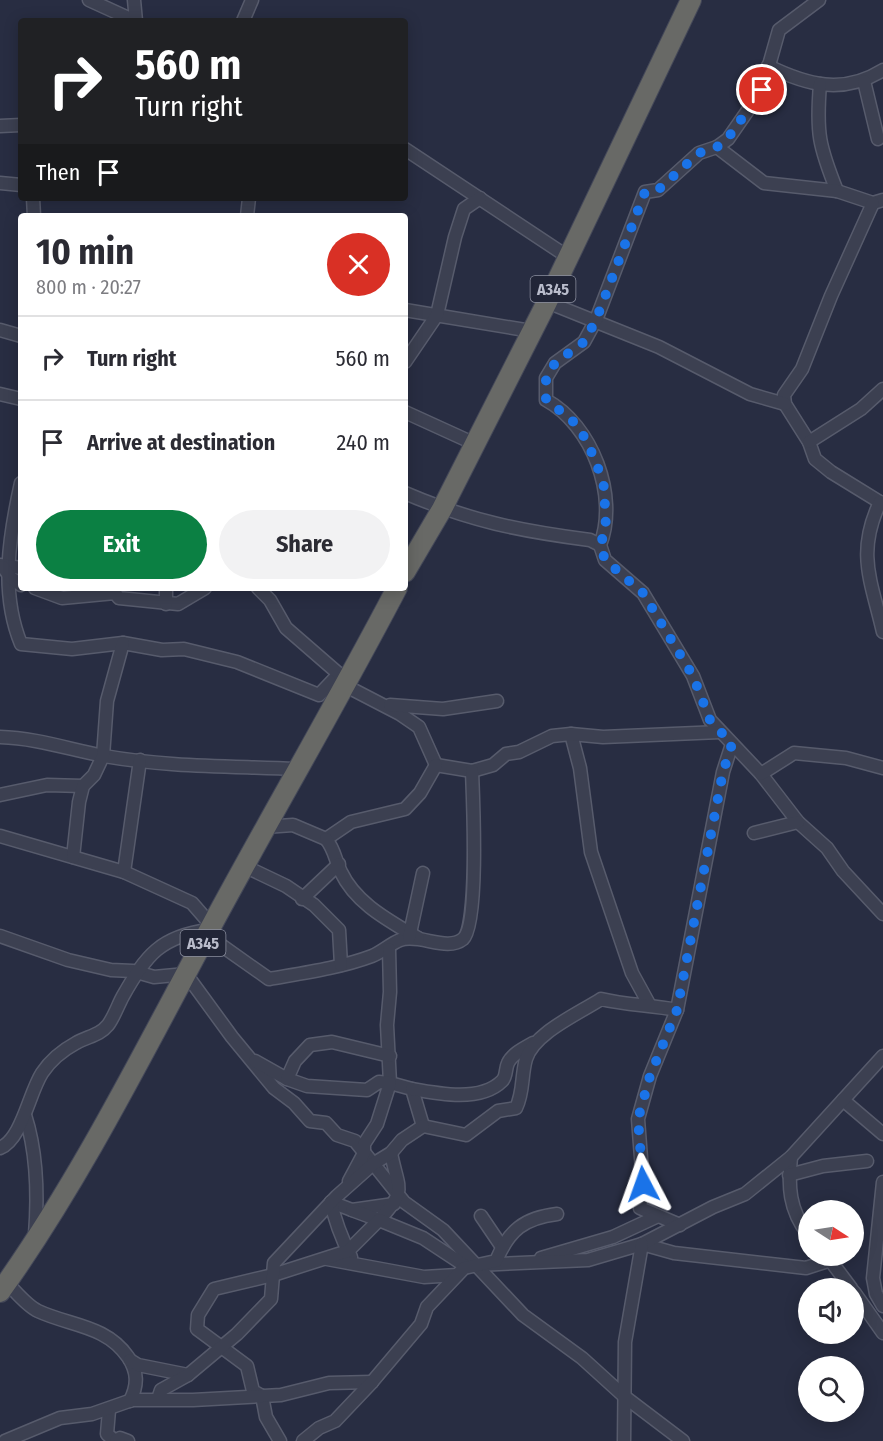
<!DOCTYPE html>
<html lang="en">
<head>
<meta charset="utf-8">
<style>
  body { margin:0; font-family:"Fira Sans Condensed",sans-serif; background:#f2f2f3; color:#2b2b33; height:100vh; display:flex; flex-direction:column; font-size:22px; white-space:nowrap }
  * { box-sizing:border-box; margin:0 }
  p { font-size:20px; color:#7c7c81 }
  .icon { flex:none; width:33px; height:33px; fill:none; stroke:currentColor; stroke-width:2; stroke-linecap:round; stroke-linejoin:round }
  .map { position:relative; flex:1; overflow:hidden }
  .side { position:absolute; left:18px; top:213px; width:390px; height:378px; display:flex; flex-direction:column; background:#fff; border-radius:6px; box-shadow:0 3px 15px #0003 }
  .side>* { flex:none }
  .top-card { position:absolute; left:18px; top:18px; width:390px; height:183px; border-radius:6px; box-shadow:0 3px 15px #0003; background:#202124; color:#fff; overflow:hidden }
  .needle { width:39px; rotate:102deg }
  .buttons { position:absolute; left:798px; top:1200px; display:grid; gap:12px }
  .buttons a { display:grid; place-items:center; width:66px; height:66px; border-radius:50%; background:#fff; box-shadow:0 3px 15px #0003; font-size:30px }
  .pin { position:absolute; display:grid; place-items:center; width:51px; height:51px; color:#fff; margin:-26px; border:3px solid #fff; border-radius:50%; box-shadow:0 2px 6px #0007 }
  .me { position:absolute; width:66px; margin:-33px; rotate:356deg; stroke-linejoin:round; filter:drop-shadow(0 0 4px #0008) }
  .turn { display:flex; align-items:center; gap:21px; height:126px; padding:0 18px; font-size:27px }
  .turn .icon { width:78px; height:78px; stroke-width:2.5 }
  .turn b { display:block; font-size:42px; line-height:51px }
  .then { display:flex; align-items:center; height:57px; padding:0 18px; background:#0003; gap:12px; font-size:22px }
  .round { display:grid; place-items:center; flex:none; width:63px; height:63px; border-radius:32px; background:#f2f2f3 }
  .overview { display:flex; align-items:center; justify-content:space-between; height:102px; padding:0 18px }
  h1 { font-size:36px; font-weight:700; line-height:45px }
  .action { display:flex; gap:12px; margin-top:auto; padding:12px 18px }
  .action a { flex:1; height:69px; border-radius:36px; background:#0b8043; color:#fff; font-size:24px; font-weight:700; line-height:69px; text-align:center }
  .action a+a { background:#f2f2f3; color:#2b2b33 }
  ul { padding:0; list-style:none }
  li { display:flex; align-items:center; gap:18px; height:84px; padding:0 18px; border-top:2px solid #e1e1e2 }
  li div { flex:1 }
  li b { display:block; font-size:22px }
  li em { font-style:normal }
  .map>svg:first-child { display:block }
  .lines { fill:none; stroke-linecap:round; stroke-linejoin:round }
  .minor-casing { stroke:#575b6c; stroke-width:15 }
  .trunk-casing { stroke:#444859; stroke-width:22 }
  .minor { stroke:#3c4051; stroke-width:12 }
  .trunk { stroke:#686966; stroke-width:20 }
  .route { stroke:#1a73e8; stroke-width:10; stroke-dasharray:0 18 }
  .labels { text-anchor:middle; stroke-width:6; stroke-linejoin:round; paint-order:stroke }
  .shield { fill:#212537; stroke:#8b8f9f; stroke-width:1.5 }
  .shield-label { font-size:16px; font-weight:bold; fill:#b9bccb }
</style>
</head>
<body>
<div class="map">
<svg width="883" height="1441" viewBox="0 0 883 1441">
  <rect width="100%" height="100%" fill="#282d42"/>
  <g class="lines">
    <defs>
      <g id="minor">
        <path d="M89 0 135 21"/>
        <path d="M134 0 136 21"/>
        <path d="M243 21 252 0"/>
        <path d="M768 66C807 85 843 95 883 70"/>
        <path d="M864 81 878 139"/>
        <path d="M820 84C816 133 819 146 837 191"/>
        <path d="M0 126 21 125"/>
        <path d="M717 147 764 183 837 191 873 203 883 200"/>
        <path d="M405 149 568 257"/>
        <path d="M0 183 21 185"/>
        <path d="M33 198 34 216"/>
        <path d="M873 203 831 296 802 369 784 395 785 404 809 442 815 459 831 472 883 504"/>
        <path d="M247 216 249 198"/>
        <path d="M547 302 659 347 750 394 785 404"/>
        <path d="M405 310 531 331"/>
        <path d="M0 330 21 336"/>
        <path d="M405 362 437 315 455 237 464 209 480 198"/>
        <path d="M0 394 21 399"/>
        <path d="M405 412 473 443"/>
        <path d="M809 442 861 409 883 389"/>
        <path d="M21 483C9 537 0 593 21 644L72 649 123 643 162 650 184 649 237 662 319 695 339 674"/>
        <path d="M405 493C470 521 520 531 590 540L600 545 605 560 643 593 693 676 710 720 761 774 798 822 827 848 843 871 883 914"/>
        <path d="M880 502C856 553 871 580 883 632"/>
        <path d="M600 545C619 496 592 425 546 400V378L555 363 584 342 596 320 645 192 658 190 699 153 717 147 728 139 762 90 779 30 819 0"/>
        <path d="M0 565 21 568"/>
        <path d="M3 567 11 578 21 585"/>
        <path d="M35 588 62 598 115 593 119 598 178 604 205 588"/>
        <path d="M166 588V604"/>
        <path d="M258 588 270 600 286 628 339 674 346 686 400 714 419 727 436 765"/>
        <path d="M390 705 443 709 497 701"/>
        <path d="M571 734 580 768 591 852 632 973 649 1004"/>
        <path d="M0 737C36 738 68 749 104 756 166 767 232 766 296 769"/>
        <path d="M436 765 472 771 493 765 506 754 519 752 552 736 571 734 603 737 720 732"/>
        <path d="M761 774 794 753 846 758 883 768"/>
        <path d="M0 795 47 785 83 786"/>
        <path d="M265 827 293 825 326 839 351 822 405 809 420 793 436 765"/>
        <path d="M754 833 798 822"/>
        <path d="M0 836 124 872 192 903 212 926 218 943 269 979C303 973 340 968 372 956 382 952 390 944 400 940 419 933 447 952 463 939 479 925 473 797 472 771"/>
        <path d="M326 839C335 850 335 860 341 872 356 904 390 921 418 938"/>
        <path d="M73 857 79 802 83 786 94 775 103 756 107 701 123 643"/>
        <path d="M244 866 286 886 314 905 339 930 341 965"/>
        <path d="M124 872 140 760"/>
        <path d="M302 899 339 864"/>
        <path d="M0 936 68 960 111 970 133 971 154 977 186 974 232 1037 274 1088 294 1103 310 1121 326 1123 337 1135 355 1141 404 1202 443 1230 523 1315 582 1358 625 1397 683 1441"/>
        <path d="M409 938 423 873"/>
        <path d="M389 949 390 992 387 1025 390 1083 412 1089 423 1126"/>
        <path d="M255 1061 287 1079 307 1086 367 1090 379 1082 390 1083 377 1124 364 1144V1153L349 1181"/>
        <path d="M287 1079 295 1061 310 1045 332 1042 390 1056"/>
        <path d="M412 1089C439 1094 481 1102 502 1081 507 1076 505 1069 508 1063 512 1054 524 1048 533 1043"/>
        <path d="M843 1100 883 1134"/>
        <path d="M25 1115C37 1152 38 1196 35 1235"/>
        <path d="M423 1126 466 1135 498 1111 516 1108C524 1092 521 1076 526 1059 534 1033 578 1014 601 999 626 1005 651 1005 677 1010"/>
        <path d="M0 1148C22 1139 29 1093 42 1073 50 1061 63 1050 76 1043 88 1036 99 1036 108 1025 114 1017 118 1005 123 996 146 955 161 936 209 930"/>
        <path d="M791 1157C788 1186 789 1210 808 1234"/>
        <path d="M789 1175 823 1166 867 1161"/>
        <path d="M883 1182 873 1278 876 1294 883 1306"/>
        <path d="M331 1202 352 1210 394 1204"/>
        <path d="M331 1202C335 1222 342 1239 351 1257"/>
        <path d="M352 1210 379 1220C408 1189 398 1190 391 1153"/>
        <path d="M481 1216 502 1247"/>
        <path d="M680 1225 640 1208 643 1184 638 1119 650 1076 677 1010 723 772 732 744"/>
        <path d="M642 1244 674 1253 806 1268 831 1260"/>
        <path d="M827 1256 851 1288"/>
        <path d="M541 1258 613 1237 658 1216"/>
        <path d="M327 1259 424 1277 457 1275"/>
        <path d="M477 1265 588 1260 642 1244 713 1207 745 1194 791 1157 883 1056"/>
        <path d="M7 1283C16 1292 27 1306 38 1311 70 1326 106 1325 128 1357 138 1372 138 1385 130 1401"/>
        <path d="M854 1292 883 1333"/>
        <path d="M130 1360 138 1365 188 1375"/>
        <path d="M262 1396 253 1391 247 1366 197 1329 198 1315 214 1289 273 1275 348 1251 379 1220 423 1238 467 1267"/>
        <path d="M262 1396 266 1417 280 1441"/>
        <path d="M158 1399 161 1390 188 1375 237 1334 271 1299 274 1263 337 1196 373 1164 391 1153 402 1140 423 1126"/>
        <path d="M109 1410 107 1434 115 1441"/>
        <path d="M5 1441 60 1418 92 1414 132 1400H193L281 1395 329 1383 372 1382"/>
        <path d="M116 1441 120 1438 128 1441"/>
        <path d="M303 1441 319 1428 335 1421 372 1382 421 1324 427 1307 464 1268 496 1261C509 1230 524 1218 557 1214"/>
        <path d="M624 1441 625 1342 642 1244"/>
      </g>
      <g id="trunk">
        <path d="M405 572 442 509 547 302 691 0"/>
        <path d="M0 1292C82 1177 146 1047 213 923 274 810 338 701 397 588"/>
      </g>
    </defs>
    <use href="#minor" class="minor-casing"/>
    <use href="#trunk" class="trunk-casing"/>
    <use href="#minor" class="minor"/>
    <use href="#trunk" class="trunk"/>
  </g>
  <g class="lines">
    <path class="route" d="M643 1184 638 1119 650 1076 677 1010 723 772 732 744 710 720 693 676 643 593 605 560 600 545 606 529 604 487 596 462 585 438 572 420 546 400V378L555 363 584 342 596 320 645 192 658 190 699 153 717 147 728 138 762 90"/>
  </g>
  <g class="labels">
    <g class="shield">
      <rect x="530.5" y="276" width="45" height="26" rx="4.5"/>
      <rect x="180.5" y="930" width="45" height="26" rx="4.5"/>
    </g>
    <g class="shield-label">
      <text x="553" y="295">A345</text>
      <text x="203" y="949">A345</text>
    </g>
  </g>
</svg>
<div class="buttons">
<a><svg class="needle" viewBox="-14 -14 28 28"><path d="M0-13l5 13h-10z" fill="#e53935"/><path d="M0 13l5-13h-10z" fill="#7c7c81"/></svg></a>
<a><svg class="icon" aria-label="sound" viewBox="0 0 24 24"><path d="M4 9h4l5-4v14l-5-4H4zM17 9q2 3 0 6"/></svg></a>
<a><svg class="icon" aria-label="search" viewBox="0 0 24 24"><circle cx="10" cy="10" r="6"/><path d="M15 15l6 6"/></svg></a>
</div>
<div class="pin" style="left:762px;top:90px;background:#d93025"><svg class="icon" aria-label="arrive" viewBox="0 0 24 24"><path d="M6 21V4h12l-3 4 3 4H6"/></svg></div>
<svg class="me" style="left:643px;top:1184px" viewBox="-20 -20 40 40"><path d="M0-17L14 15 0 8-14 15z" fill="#1a73e8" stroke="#fff" stroke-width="4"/></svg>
<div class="top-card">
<div class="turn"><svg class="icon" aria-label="right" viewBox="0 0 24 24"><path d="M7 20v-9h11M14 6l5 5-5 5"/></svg><div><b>560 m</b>Turn right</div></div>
<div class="then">Then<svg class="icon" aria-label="arrive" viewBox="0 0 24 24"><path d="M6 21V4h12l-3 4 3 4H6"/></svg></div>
</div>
<section class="side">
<div class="overview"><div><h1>10 min</h1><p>800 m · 20:27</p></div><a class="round" style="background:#d93025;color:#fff"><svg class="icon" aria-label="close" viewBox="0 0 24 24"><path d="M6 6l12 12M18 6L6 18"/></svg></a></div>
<ul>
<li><svg class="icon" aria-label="right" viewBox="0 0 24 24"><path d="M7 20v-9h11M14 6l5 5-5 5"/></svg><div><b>Turn right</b></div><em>560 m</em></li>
<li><svg class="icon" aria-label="arrive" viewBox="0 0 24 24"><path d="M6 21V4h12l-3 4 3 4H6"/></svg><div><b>Arrive at destination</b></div><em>240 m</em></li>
</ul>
<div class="action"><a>Exit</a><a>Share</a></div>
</section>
</div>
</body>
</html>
